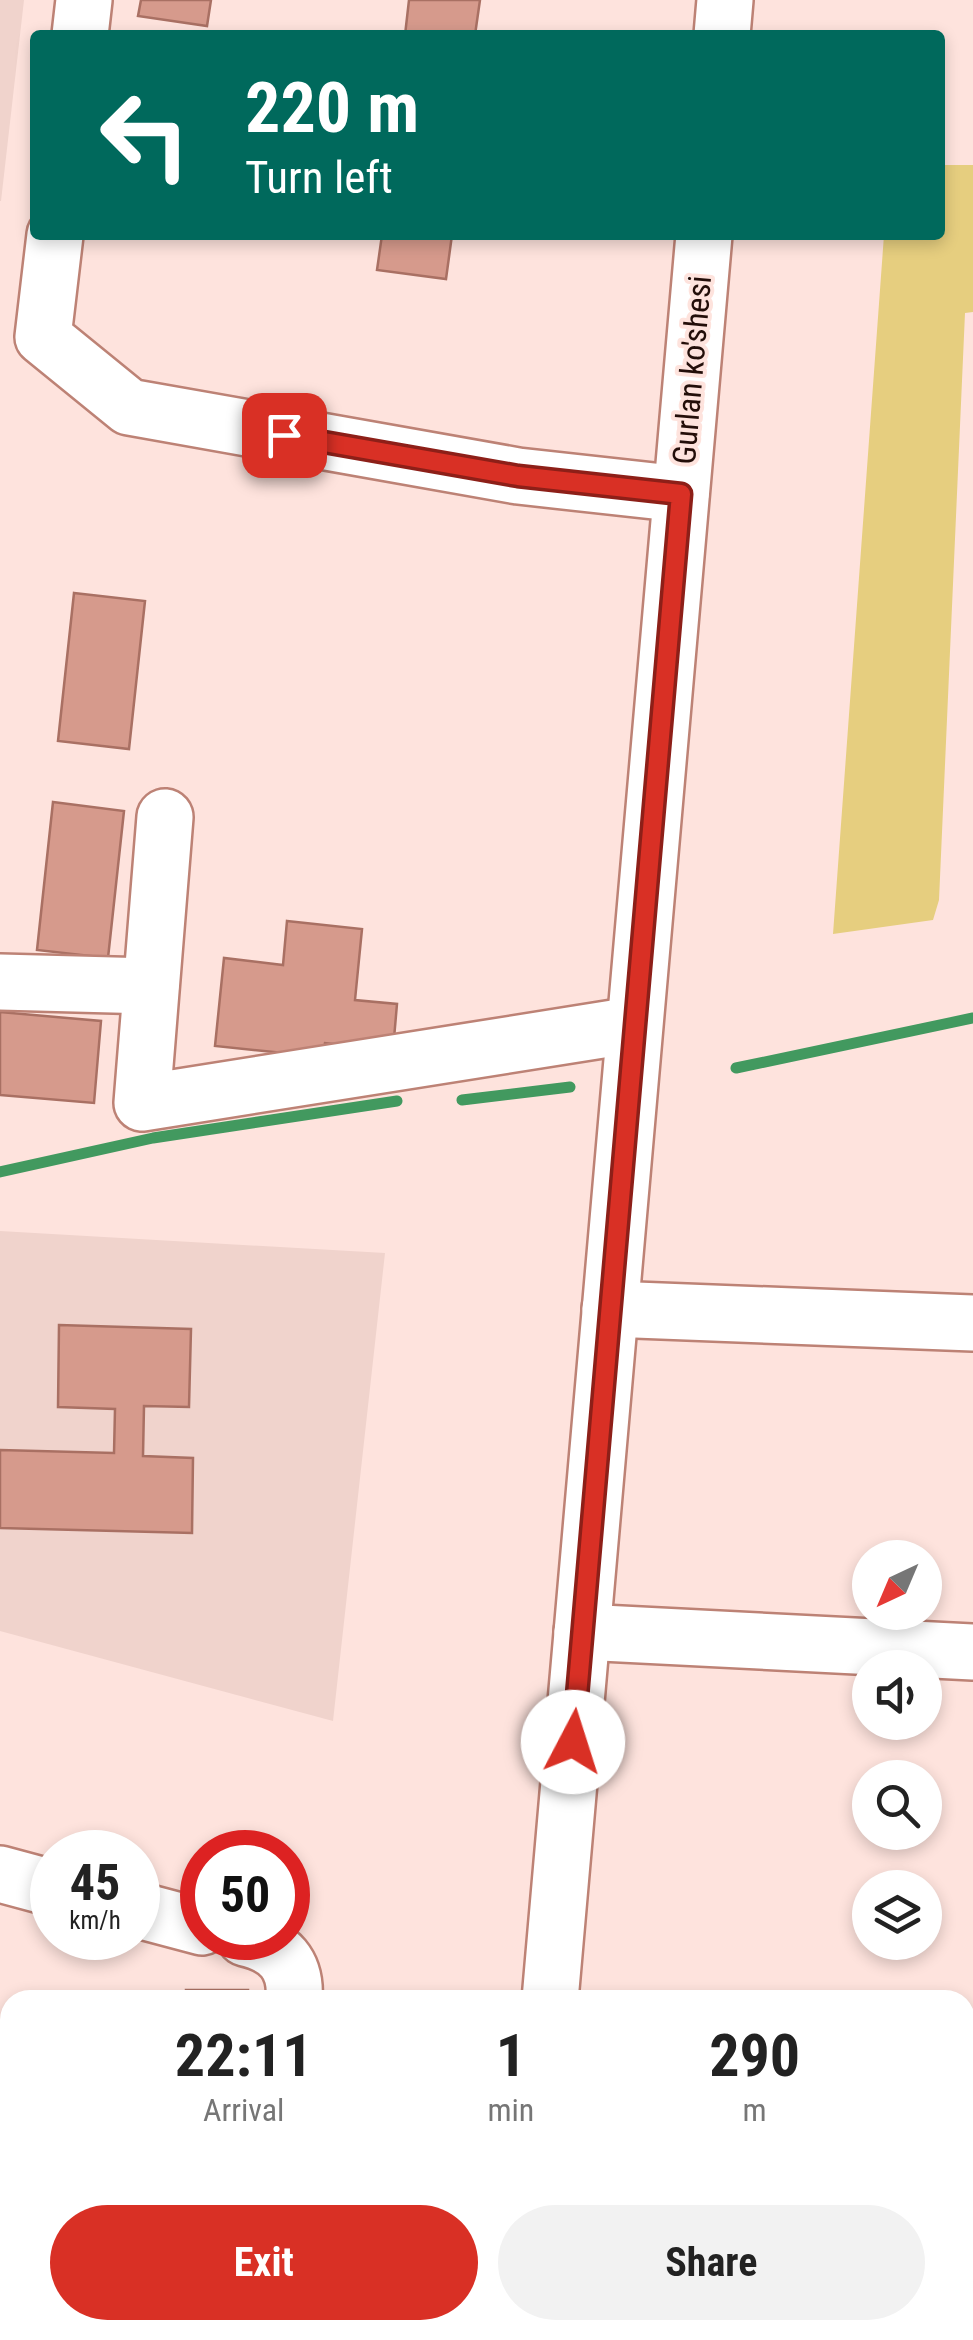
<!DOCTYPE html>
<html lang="en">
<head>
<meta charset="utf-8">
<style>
  body { margin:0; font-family:"Roboto Condensed",sans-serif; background:#f2f2f2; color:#222; height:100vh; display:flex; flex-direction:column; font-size:38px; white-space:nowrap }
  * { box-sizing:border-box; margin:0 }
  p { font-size:32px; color:#767676 }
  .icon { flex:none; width:55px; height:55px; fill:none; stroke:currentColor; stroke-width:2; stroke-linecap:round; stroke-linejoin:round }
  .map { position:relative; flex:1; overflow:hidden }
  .panel { position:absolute; left:0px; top:1990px; width:975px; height:350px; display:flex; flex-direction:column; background:#fff; border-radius:30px 30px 0 0; box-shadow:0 5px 15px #0003 }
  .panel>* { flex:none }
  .banner { position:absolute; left:30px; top:30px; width:915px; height:210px; border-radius:10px; box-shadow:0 5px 15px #0003; background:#00695c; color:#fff; overflow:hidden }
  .needle { width:65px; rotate:224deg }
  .controls { position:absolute; left:852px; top:1540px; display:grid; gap:20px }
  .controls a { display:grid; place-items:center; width:90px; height:90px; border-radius:50%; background:#fff; box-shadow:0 5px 15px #0003; font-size:50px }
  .speed { position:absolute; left:30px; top:1830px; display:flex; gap:20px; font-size:50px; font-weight:700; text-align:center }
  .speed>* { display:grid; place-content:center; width:130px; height:130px; border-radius:50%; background:#fff; box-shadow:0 5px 15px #0003; line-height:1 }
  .speed small { font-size:25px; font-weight:400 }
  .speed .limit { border:15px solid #d22; background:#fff; color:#111 }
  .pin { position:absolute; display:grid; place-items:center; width:85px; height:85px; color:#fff; margin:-42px; border-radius:20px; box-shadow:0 5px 15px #0006 }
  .me { position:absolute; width:110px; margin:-55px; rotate:5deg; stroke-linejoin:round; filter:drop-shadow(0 0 8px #0008) }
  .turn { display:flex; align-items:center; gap:35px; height:210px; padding:0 50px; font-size:45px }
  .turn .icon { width:130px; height:130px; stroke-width:2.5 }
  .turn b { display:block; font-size:70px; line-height:85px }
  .eta { display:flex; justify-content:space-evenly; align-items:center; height:170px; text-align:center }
  .eta b { font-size:60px; font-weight:700; line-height:70px }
  .action { display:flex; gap:20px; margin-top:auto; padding:20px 50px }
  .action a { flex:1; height:115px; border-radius:60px; background:#d93025; color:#fff; font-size:40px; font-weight:700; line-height:115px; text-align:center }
  .action a+a { background:#f2f2f2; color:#222 }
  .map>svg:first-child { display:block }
  .built { fill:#f0d3cc }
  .green { fill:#e6ce7f }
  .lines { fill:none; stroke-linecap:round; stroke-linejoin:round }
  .stream { stroke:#42995f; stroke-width:11 }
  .building { fill:#d69a8c; stroke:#a97063; stroke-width:2.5 }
  .minor-casing { stroke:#bd8275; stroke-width:60 }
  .major-casing { stroke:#bd8275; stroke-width:60 }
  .minor { stroke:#fff; stroke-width:55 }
  .major { stroke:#fff; stroke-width:55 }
  .route-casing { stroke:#8d1f18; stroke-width:25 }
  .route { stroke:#d93025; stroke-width:18 }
  .labels { text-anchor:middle; stroke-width:8; stroke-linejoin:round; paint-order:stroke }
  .street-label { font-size:32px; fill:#230e09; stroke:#fee3dd }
</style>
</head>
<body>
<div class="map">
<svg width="973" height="2340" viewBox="0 0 973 2340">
  <rect width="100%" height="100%" fill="#fee3dd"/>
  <g class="built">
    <path d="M0 0H24L1 201H0Z"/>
    <path d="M0 1231 385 1253 333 1721 0 1631Z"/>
  </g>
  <path class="green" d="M940 165H973V312L965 313 939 900 933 920 833 934 884 235H940Z"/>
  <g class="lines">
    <g class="stream">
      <path d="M736 1068 973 1018"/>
      <path d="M462 1100 570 1087"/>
      <path d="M0 1172 153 1138 397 1101"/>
      <path d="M965 2321 973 2322"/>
      <path d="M764 2340 782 2330"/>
    </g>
  </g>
  <g class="building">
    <path d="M141 0H211L207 26 138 16Z"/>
    <path d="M409 0H480L475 35H405Z"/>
    <path d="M382 235H452L446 279 377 270Z"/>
    <path d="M74 593 145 601 129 749 58 741Z"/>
    <path d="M53 802 124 811 108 958 37 950Z"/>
    <path d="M287 921 362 929 355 1000 397 1004 393 1050 325 1043 323 1057 215 1046 224 958 283 965Z"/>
    <path d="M0 1012 101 1021 94 1103 0 1095Z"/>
    <path d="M59 1325 191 1329 189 1407 144 1406 143 1456 193 1458 192 1533 0 1528V1450L114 1453 115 1409 58 1407Z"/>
    <rect x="186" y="1990" width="62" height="10"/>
  </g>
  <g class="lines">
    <defs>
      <g id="minor">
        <path d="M80 35 84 0"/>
        <path d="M55 235 43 337 129 407 518 476 681 494"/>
        <path d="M165 817 142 1103 633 1025"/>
        <path d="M0 982 151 986"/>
        <path d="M610 1309 973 1323"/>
        <path d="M582 1632 973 1652"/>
        <path d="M0 1874 52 1888"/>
        <path d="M138 1910 202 1927"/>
        <path d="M245 1938C279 1946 297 1964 294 2000"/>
        <path d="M270 2340 271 2330"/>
      </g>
      <g id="major">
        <path d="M722 35 725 0"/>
        <path d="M550 2000 704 235"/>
        <path d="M520 2340 521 2330"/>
      </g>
    </defs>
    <use href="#minor" class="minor-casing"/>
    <use href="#major" class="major-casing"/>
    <use href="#minor" class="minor"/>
    <use href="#major" class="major"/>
  </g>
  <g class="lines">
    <defs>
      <path id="route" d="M284 435 518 476 681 494 573 1742"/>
    </defs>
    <use href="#route" class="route-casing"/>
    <use href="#route" class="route"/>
  </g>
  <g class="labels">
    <g class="street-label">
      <text transform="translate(692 370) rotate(-85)" y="11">Gurlan ko'shesi</text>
    </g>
  </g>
</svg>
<div class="controls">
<a><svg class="needle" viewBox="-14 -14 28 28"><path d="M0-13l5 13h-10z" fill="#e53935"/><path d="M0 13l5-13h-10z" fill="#767676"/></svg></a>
<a><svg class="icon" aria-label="sound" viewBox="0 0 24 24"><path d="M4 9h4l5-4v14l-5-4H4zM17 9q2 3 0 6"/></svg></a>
<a><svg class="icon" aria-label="search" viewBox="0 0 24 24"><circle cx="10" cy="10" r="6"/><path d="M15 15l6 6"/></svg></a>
<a><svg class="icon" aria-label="layers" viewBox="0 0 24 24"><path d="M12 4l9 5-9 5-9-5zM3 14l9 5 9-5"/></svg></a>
</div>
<div class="speed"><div>45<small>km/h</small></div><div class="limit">50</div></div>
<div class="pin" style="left:284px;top:435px;background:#d93025"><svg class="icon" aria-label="arrive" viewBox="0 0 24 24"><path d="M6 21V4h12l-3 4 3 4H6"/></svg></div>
<svg class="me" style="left:573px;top:1742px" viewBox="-20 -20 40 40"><circle r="19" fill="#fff"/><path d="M0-13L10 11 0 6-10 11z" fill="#d93025"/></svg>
<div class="banner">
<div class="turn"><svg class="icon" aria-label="left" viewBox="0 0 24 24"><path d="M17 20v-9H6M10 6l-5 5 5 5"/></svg><div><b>220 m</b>Turn left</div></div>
</div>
<section class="panel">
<div class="eta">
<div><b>22:11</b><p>Arrival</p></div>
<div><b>1</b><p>min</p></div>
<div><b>290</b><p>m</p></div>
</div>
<div class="action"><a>Exit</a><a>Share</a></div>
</section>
</div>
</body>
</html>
